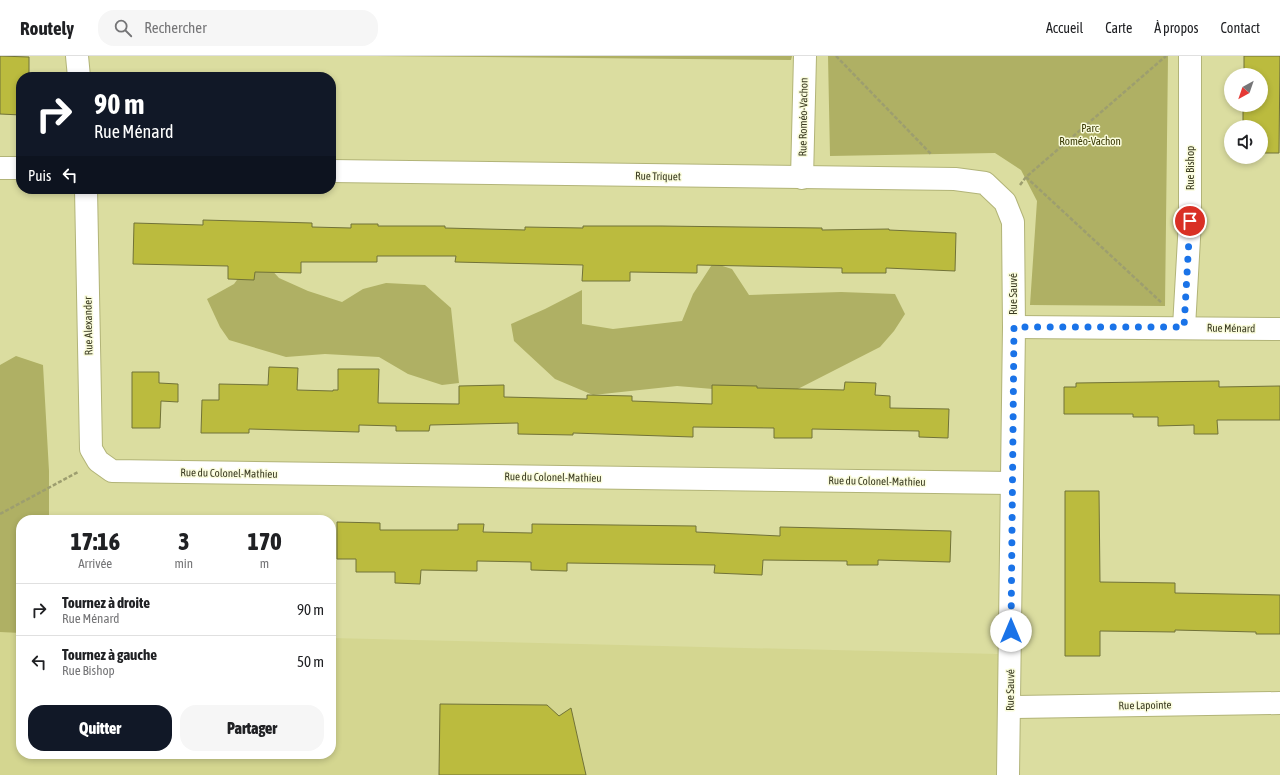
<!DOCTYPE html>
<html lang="fr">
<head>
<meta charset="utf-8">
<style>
  body { margin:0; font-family:"Asap Condensed",sans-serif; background:#f6f6f6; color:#202124; height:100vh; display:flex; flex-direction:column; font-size:15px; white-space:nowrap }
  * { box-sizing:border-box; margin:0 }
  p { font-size:13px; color:#757577 }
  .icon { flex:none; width:22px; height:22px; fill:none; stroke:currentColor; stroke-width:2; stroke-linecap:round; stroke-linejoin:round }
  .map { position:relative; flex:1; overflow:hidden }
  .drawer { position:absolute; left:16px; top:459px; width:320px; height:244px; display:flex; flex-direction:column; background:#fff; border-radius:16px; box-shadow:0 2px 6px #0003 }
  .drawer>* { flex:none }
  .top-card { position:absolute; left:16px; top:16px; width:320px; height:122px; border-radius:16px; box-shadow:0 2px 6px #0003; background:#111827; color:#fff; overflow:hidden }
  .needle { width:26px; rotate:220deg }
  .buttons { position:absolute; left:1224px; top:12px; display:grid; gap:8px }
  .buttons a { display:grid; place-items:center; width:44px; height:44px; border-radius:50%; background:#fff; box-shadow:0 2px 6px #0003; font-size:20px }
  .pin { position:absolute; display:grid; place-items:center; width:34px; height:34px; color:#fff; margin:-17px; border:2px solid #fff; border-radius:50%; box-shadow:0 1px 4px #0007 }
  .me { position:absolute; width:44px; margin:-22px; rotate:0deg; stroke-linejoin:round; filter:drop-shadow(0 0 3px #0008) }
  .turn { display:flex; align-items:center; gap:14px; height:84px; padding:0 12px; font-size:18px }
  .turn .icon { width:52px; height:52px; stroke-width:2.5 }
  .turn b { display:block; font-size:28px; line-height:34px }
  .then { display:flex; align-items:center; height:38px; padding:0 12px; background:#0003; gap:8px; font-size:15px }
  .eta { display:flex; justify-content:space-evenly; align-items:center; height:68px; text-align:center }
  .eta b { font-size:24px; font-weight:800; line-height:28px }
  .cta { display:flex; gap:8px; margin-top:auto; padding:8px 12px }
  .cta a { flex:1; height:46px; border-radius:16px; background:#111827; color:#fff; font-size:16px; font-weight:800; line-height:46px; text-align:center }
  .cta a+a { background:#f6f6f6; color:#202124 }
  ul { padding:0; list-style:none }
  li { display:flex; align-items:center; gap:12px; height:52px; padding:0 12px; border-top:1px solid #e0e0e0 }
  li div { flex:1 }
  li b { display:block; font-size:15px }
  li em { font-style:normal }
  header { display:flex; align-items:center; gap:24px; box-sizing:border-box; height:56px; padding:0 20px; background:#fff; border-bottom:1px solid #e0e0e0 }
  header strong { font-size:19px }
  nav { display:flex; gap:22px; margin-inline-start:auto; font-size:14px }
  .search { width:280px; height:36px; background:#f6f6f6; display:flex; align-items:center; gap:10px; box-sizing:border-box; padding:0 14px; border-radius:16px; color:#757577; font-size:15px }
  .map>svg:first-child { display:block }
  .built { fill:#d4d690 }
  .green { fill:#afb064 }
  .building { fill:#bbbb3e; stroke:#717238 }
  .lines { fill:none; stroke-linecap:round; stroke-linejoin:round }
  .street-casing { stroke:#b2b478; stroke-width:24 }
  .path { stroke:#9d9e6f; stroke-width:2.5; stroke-dasharray:4 2; stroke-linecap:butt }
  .street { stroke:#fff; stroke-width:22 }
  .route { stroke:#1a73e8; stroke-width:7; stroke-dasharray:0 12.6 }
  .labels { text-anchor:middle; stroke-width:3; stroke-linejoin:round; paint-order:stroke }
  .street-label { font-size:11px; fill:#3b3b22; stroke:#fafcdd }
  .park-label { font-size:11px; fill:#373702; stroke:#fafcdd }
</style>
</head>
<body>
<header>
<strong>Routely</strong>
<div class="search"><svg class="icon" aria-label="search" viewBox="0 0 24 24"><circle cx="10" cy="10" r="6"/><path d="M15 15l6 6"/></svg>Rechercher</div>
<nav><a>Accueil</a><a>Carte</a><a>À propos</a><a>Contact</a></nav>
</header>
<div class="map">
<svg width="1280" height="719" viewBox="0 0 1280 719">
  <rect width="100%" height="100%" fill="#dbdda0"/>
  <path class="built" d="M0 575H21V698H331V582L998 598 1010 651 1008 719H0Z"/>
  <g class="green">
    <path d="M377 0H792L791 4Z"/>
    <path d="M828 0H1168L1165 250 1030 249 1037 145 1021 114 995 97 830 100Z"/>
    <path d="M251 205 268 210 279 222 308 235 342 246 363 233 386 227 425 229 451 252 459 327 442 329 408 318 379 301 325 298 286 301 229 284 220 271 207 243 234 228Z"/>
    <path d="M713 207 732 213 749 239 841 236 895 238 905 258 894 275 880 291 786 339 677 330 593 339 555 323 514 285 511 268 545 253 582 234V268L613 273 682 265 693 238Z"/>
    <path d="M16 300 43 309 49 415V464H21V577L0 576V309Z"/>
  </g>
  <g class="building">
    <path d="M0 0 29 1V21H21V59L0 58Z"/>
    <path d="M1244 0H1280L1279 97H1261V71H1243V49H1261V19H1244Z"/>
    <path d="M203 164 312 167V171L351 172V168H378V170H445V172L525 174V171L583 172V170H661L822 172V174L889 173V174L956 177 955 215 886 212V217H842V212L697 209V217L630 216V225H582L583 209 455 206 456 200H377V206H301V217L255 216 254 224 228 223V210L133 208 134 167 203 169Z"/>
    <path d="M269 311 298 312 297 334 333 335V334H338V313H379L378 347 459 348V330L504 329V341L587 343V339L632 340V345L712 348V329L757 330V332L844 334 845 326 876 327 875 339 890 340V352L949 353 948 382 919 381V375L812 373V382H774V372L693 371V381L573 377V379L518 378V367L430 369 429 375H396V370L359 369V376L249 373V377H201L202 344H219V328L268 329Z"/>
    <path d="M132 316H159V327L178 328V346L161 345 160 372H132Z"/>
    <path d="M1219 325V331L1280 330V364H1217L1218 378H1194V369L1158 370V361H1133V358H1064V331H1076V327Z"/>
    <path d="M1065 435H1099L1100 526 1175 527V537L1280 539V578H1256V576L1175 574V576L1100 575V600H1065Z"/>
    <path d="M337 466 380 467V474H458V468H484L483 476 532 477V468L696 470V476L780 480V471L951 475 950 506 878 504V509H847V505L763 504 762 519 714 517 715 509 567 507V515L531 514V506L477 505V515L421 514 420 528 395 527V516H356V503H337Z"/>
    <path d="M440 648 547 649 559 660 571 652 586 719H439Z"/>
  </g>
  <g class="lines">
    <defs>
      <g id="street">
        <path d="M77 0 79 21"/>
        <path d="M0 112H21"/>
        <path d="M331 115 955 123 985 127 1005 146 1013 166 1014 271 1008 719"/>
        <path d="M802 122 805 0"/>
        <path d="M86 133 91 393 98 405 112 415 1011 427"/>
        <path d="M1014 271 1280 273"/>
        <path d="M1184 271 1190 165V0"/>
        <path d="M1010 651 1280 647"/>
      </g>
    </defs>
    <use href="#street" class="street-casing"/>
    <g class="path">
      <path d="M836 0 932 99"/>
      <path d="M1026 121 1162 247"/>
      <path d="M1020 129 1026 121 1166 0"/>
      <path d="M0 458 78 416"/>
    </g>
    <use href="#street" class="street"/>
  </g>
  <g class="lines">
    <path class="route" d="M1011 575 1014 271H1184L1190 165"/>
  </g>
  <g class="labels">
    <g class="street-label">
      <text transform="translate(803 61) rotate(-89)" y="4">Rue Roméo-Vachon</text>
      <text transform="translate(1190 112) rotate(-90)" y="4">Rue Bishop</text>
      <text transform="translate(658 120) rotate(1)" y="4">Rue Triquet</text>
      <text transform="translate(1013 238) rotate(-90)" y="4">Rue Sauvé</text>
      <text transform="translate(88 270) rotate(-91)" y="4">Rue Alexander</text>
      <text transform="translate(1231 272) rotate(1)" y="4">Rue Ménard</text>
      <text transform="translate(229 417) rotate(1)" y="4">Rue du Colonel-Mathieu</text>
      <text transform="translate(553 421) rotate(1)" y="4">Rue du Colonel-Mathieu</text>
      <text transform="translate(877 425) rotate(1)" y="4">Rue du Colonel-Mathieu</text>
      <text transform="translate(1010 634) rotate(-89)" y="4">Rue Sauvé</text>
      <text transform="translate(1145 649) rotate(-1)" y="4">Rue Lapointe</text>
    </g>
    <g class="park-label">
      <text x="1090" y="76">Parc<tspan x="1090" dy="13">Roméo-Vachon</tspan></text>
    </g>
  </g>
</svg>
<div class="buttons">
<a><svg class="needle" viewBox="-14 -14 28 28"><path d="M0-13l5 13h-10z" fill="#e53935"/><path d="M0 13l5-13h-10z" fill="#757577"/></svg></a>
<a><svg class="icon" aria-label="sound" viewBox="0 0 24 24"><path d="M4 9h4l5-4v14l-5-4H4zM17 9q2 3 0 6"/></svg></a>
</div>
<div class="pin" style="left:1190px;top:165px;background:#d93025"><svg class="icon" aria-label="arrive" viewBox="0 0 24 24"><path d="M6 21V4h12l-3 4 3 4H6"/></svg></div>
<svg class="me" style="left:1011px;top:575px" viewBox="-20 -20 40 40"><circle r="19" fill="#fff"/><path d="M0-13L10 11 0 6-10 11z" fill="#1a73e8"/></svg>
<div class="top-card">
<div class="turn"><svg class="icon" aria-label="right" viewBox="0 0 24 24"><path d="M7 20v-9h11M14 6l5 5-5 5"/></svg><div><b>90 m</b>Rue Ménard</div></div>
<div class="then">Puis<svg class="icon" aria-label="left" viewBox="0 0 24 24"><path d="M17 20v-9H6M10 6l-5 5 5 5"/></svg></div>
</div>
<section class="drawer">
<div class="eta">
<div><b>17:16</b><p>Arrivée</p></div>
<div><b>3</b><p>min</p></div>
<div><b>170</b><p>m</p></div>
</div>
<ul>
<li><svg class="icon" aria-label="right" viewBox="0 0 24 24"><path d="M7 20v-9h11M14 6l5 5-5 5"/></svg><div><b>Tournez à droite</b><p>Rue Ménard</p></div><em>90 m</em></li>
<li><svg class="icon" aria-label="left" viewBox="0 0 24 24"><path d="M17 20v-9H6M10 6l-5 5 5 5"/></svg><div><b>Tournez à gauche</b><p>Rue Bishop</p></div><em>50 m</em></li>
</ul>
<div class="cta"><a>Quitter</a><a>Partager</a></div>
</section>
</div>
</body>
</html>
